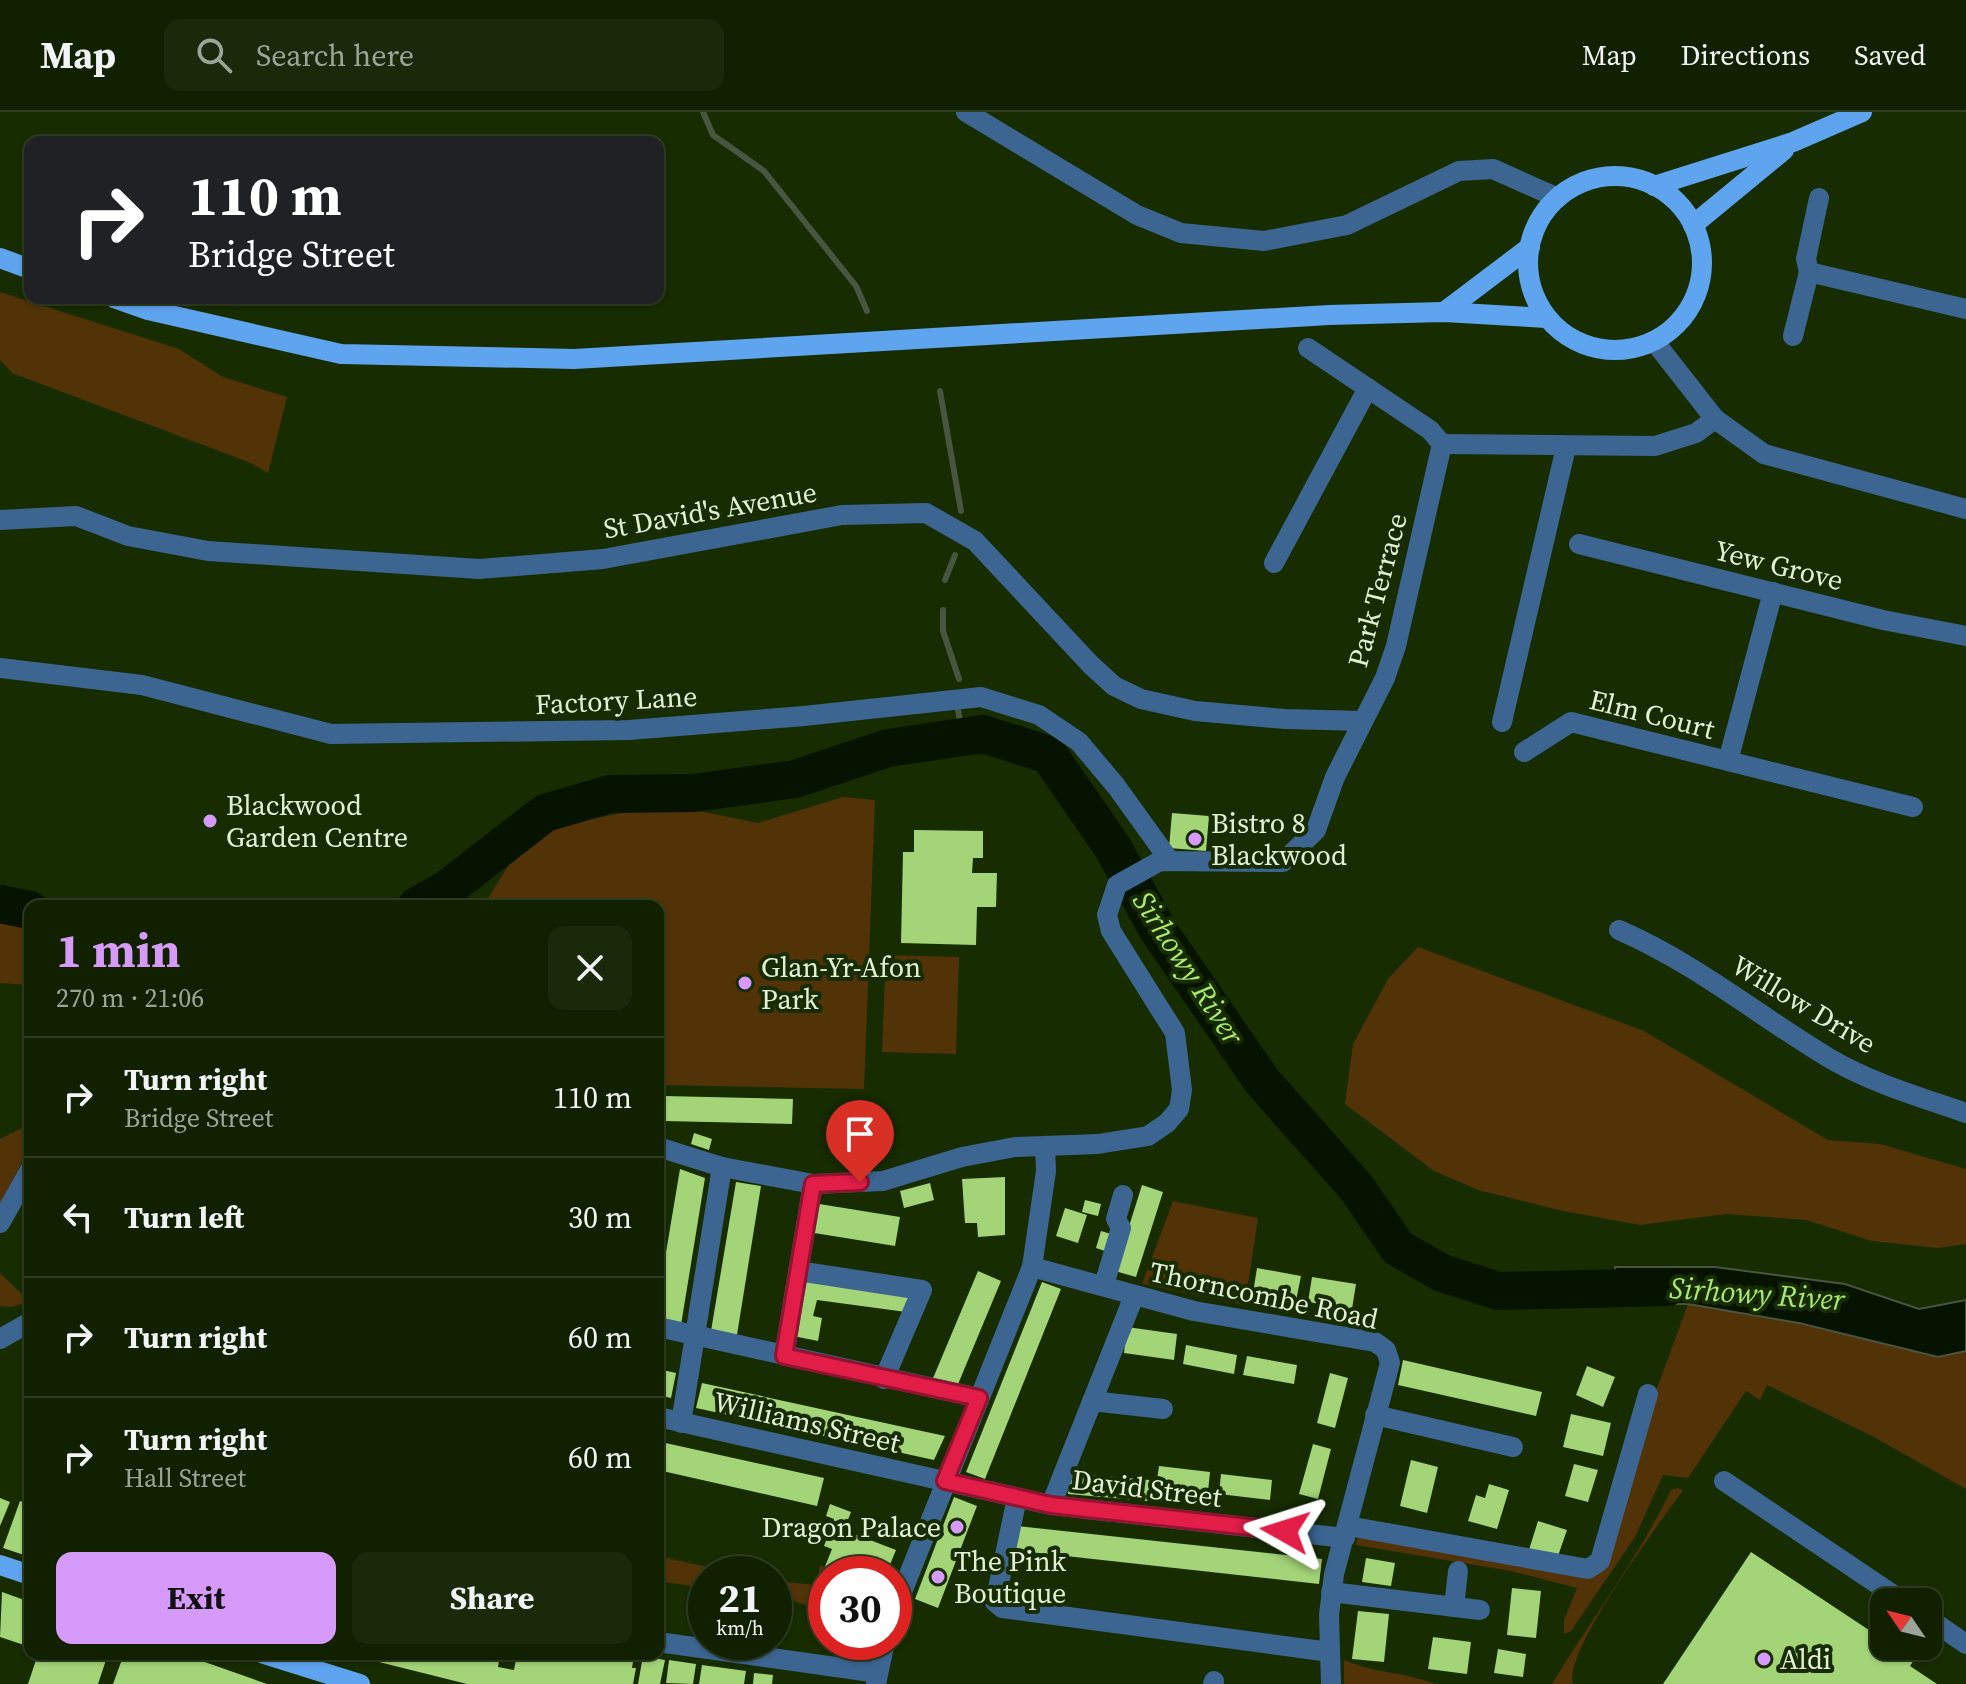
<!DOCTYPE html>
<html lang="en">
<head>
<meta charset="utf-8">
<style>
  body { margin:0; font-family:"Source Serif 4",serif; background:#1a290a; color:#f1f3f6; height:100vh; display:flex; flex-direction:column; font-size:30px; white-space:nowrap }
  * { box-sizing:border-box; margin:0 }
  p { font-size:26px; color:#9ca399 }
  .icon { flex:none; width:44px; height:44px; fill:none; stroke:currentColor; stroke-width:2; stroke-linecap:round; stroke-linejoin:round }
  .map { position:relative; flex:1; overflow:hidden }
  .details { position:absolute; left:24px; top:788px; width:640px; height:760px; display:flex; flex-direction:column; background:#112100; border-radius:16px; box-shadow:0 2px 6px #0004,0 0 0 2px #303e22 }
  .details>* { flex:none }
  .guide { position:absolute; left:24px; top:24px; width:640px; height:168px; border-radius:16px; box-shadow:0 2px 6px #0004,0 0 0 2px #303e22; background:#202124; color:#fff; overflow:hidden }
  .needle { width:52px; rotate:305deg }
  .buttons { position:absolute; left:1870px; top:1476px; display:grid; gap:16px }
  .buttons a { display:grid; place-items:center; width:72px; height:72px; border-radius:16px; background:#112100; box-shadow:0 2px 6px #0004,0 0 0 2px #303e22; font-size:40px }
  .speed { position:absolute; left:688px; top:1444px; display:flex; gap:16px; font-size:40px; font-weight:700; text-align:center }
  .speed>* { display:grid; place-content:center; width:104px; height:104px; border-radius:50%; background:#112100; box-shadow:0 2px 6px #0004,0 0 0 2px #303e22; line-height:1 }
  .speed small { font-size:20px; font-weight:400 }
  .speed .limit { border:12px solid #d22; background:#fff; color:#111 }
  .pin { position:absolute; display:grid; place-items:center; width:68px; height:68px; color:#fff; margin:-82px -34px; border-radius:50% 50% 50% 0; rotate:-45deg; box-shadow:0 0 8px #0007 }
  .pin .icon { rotate:45deg }
  .me { position:absolute; width:88px; margin:-44px; rotate:276deg; stroke-linejoin:round; filter:drop-shadow(0 0 6px #0008) }
  .turn { display:flex; align-items:center; gap:28px; height:168px; padding:0 32px; font-size:36px }
  .turn .icon { width:104px; height:104px; stroke-width:2.5 }
  .turn b { display:block; font-size:56px; line-height:68px }
  .round { display:grid; place-items:center; flex:none; width:84px; height:84px; border-radius:16px; background:#1a290a }
  .headline { display:flex; align-items:center; justify-content:space-between; height:136px; padding:0 32px }
  h1 { font-size:48px; font-weight:700; line-height:60px; color:#d69bfa }
  .action { display:flex; gap:16px; margin-top:auto; padding:16px 32px }
  .action a { flex:1; height:92px; border-radius:16px; background:#d69bfa; color:#111; font-size:32px; font-weight:700; line-height:92px; text-align:center }
  .action a+a { background:#1a290a; color:#f1f3f6 }
  ul { padding:0; list-style:none }
  li { display:flex; align-items:center; gap:24px; height:120px; padding:0 32px; border-top:2px solid #303e22 }
  li div { flex:1 }
  li b { display:block; font-size:30px }
  li em { font-style:normal }
  header { display:flex; align-items:center; gap:48px; box-sizing:border-box; height:112px; padding:0 40px; background:#112100; border-bottom:2px solid #303e22 }
  header strong { font-size:38px }
  nav { display:flex; gap:44px; margin-inline-start:auto; font-size:28px }
  .search { width:560px; height:72px; background:#1a290a; display:flex; align-items:center; gap:20px; box-sizing:border-box; padding:0 28px; border-radius:16px; color:#9ca399; font-size:30px }
  .map>svg:first-child { display:block }
  .green { fill:#513307 }
  .water { fill:#061300; stroke:#485540; stroke-width:2 }
  .lines { fill:none; stroke-linecap:round; stroke-linejoin:round }
  .stream { stroke:#485540; stroke-width:6 }
  .river { stroke:#061300; stroke-width:38 }
  .building { fill:#a3d478 }
  .minor { stroke:#3c6592; stroke-width:20 }
  .major { stroke:#5fa4ef; stroke-width:20 }
  .route-casing { stroke:#92132f; stroke-width:20 }
  .route { stroke:#e11d48; stroke-width:14 }
  .poi-dot { fill:#d69bfa; stroke:#172c00; stroke-width:3 }
  .labels { text-anchor:middle; stroke-width:8; stroke-linejoin:round; paint-order:stroke }
  .street-label { font-size:28px; fill:#e2f0d7; stroke:#172c00 }
  .poi-label { font-size:28px; fill:#e2f0d7; stroke:#172c00; text-anchor:start }
  .water-label { font-size:30px; font-style:italic; fill:#a9e771; stroke:#172c00 }
</style>
</head>
<body>
<header>
<strong>Map</strong>
<div class="search"><svg class="icon" aria-label="search" viewBox="0 0 24 24"><circle cx="10" cy="10" r="6"/><path d="M15 15l6 6"/></svg>Search here</div>
<nav><a>Map</a><a>Directions</a><a>Saved</a></nav>
</header>
<div class="map">
<svg width="1966" height="1572" viewBox="0 0 1966 1572">
  <rect width="100%" height="100%" fill="#172c00"/>
  <g class="green">
    <path d="M0 180 179 237 223 265 287 285 268 361 251 351 12 261 0 248Z"/>
    <path d="M843 685 875 688 864 977 658 973V794H483L530 719 632 699 685 696 758 711Z"/>
    <path d="M0 808 30 815V873L0 871Z"/>
    <path d="M1418 835 1644 919 1828 1028 1880 1032 1966 1057V1132L1938 1136 1872 1129 1806 1108 1727 1102 1640 1113 1563 1099 1478 1078 1434 1059 1345 992 1353 932 1388 867Z"/>
    <path d="M886 843 959 845 956 942 882 940Z"/>
    <path d="M30 1012V1036L0 1092V1027Z"/>
    <path d="M1173 1089 1258 1106 1245 1193 1142 1172Z"/>
    <path d="M0 1161 3 1164 30 1190 11 1195 0 1194Z"/>
    <path d="M1688 1192 1799 1211 1938 1245 1966 1239V1377L1874 1325 1767 1273 1760 1288 1746 1279 1688 1366 1663 1363 1635 1425 1571 1519 1564 1522V1508L1577 1476 1511 1459 1356 1433 1357 1427 1364 1424 1589 1461Z"/>
    <path d="M1678 1376 1683 1378C1660 1411 1563 1539 1573 1572H1552C1591 1507 1638 1447 1671 1378Z"/>
    <path d="M658 1444 739 1462H706V1476L658 1469Z"/>
    <path d="M820 1453 838 1462H826V1500L792 1488 774 1486V1469L817 1473Z"/>
    <path d="M1344 1548C1373 1561 1405 1560 1435 1572H1344Z"/>
  </g>
  <path class="water" d="M1615 1155H1715L1845 1172 1919 1197 1966 1188V1239L1938 1245 1799 1211 1688 1192H1619Z"/>
  <g class="lines">
    <g class="stream">
      <path d="M703 0 713 23 764 59 856 174 867 199"/>
      <path d="M940 279 961 399"/>
      <path d="M945 468 955 443"/>
      <path d="M943 498V519L959 567"/>
      <path d="M958 598 963 625"/>
    </g>
    <g class="river">
      <path d="M0 792 30 798"/>
      <path d="M417 794 447 777 545 701 610 682 694 681 795 667 888 636 983 622 1049 643 1113 736 1158 818 1262 969 1356 1075 1398 1136 1442 1161 1498 1179 1668 1175"/>
    </g>
  </g>
  <g class="building">
    <path d="M1172 701 1209 704 1206 739 1169 736Z"/>
    <path d="M914 718 983 719V746H973L972 761H997L996 795H977L976 833 901 831 903 740H914Z"/>
    <path d="M664 984 793 987 792 1012 663 1009Z"/>
    <path d="M694 1021 712 1027 709 1038 691 1032Z"/>
    <path d="M680 1057 705 1066 681 1213 658 1210V1188Z"/>
    <path d="M1005 1065V1123L978 1125 977 1111H965L962 1067Z"/>
    <path d="M736 1070 761 1074 736 1229 710 1225Z"/>
    <path d="M930 1071 934 1088 904 1096 900 1079Z"/>
    <path d="M1142 1073 1163 1080 1136 1165 1115 1159Z"/>
    <path d="M1085 1088 1101 1092 1098 1104 1082 1100Z"/>
    <path d="M813 1091 900 1105 895 1134 808 1120Z"/>
    <path d="M1065 1096 1087 1103 1078 1131 1056 1124Z"/>
    <path d="M1101 1119 1111 1122 1105 1139 1096 1136Z"/>
    <path d="M1257 1156 1301 1164 1296 1189 1253 1181Z"/>
    <path d="M978 1159 1001 1169 956 1277 931 1271Z"/>
    <path d="M1312 1165 1356 1172 1352 1197 1308 1190Z"/>
    <path d="M802 1166 909 1183 906 1200 817 1188 813 1204 822 1206 818 1229 793 1224Z"/>
    <path d="M1042 1170 1061 1177 985 1367 966 1360Z"/>
    <path d="M1127 1215 1177 1222 1174 1248 1124 1241Z"/>
    <path d="M1186 1233 1237 1243 1234 1262 1183 1252Z"/>
    <path d="M1247 1244 1297 1253 1294 1272 1243 1263Z"/>
    <path d="M1403 1248 1542 1280 1536 1304 1398 1273Z"/>
    <path d="M1587 1254 1615 1265 1603 1295 1576 1283Z"/>
    <path d="M658 1257 676 1261 671 1286 658 1283Z"/>
    <path d="M1330 1261 1348 1266 1335 1316 1317 1311Z"/>
    <path d="M702 1271 848 1303 945 1324 934 1348 696 1296Z"/>
    <path d="M1571 1302 1611 1311 1603 1344 1563 1335Z"/>
    <path d="M661 1330 824 1366 817 1394 658 1358Z"/>
    <path d="M1313 1332 1331 1337 1318 1387 1299 1382Z"/>
    <path d="M1411 1348 1438 1355 1427 1401 1400 1394Z"/>
    <path d="M1574 1352 1598 1358 1588 1390 1565 1384Z"/>
    <path d="M1159 1354 1210 1360 1208 1380 1156 1374Z"/>
    <path d="M1070 1361 1150 1368 1148 1389 1068 1382Z"/>
    <path d="M1221 1362 1272 1368 1270 1388 1219 1382Z"/>
    <path d="M1489 1372 1509 1378 1497 1417 1468 1409 1476 1383 1485 1386Z"/>
    <path d="M954 1385 977 1394 938 1496 915 1487Z"/>
    <path d="M0 1386 10 1390 0 1414Z"/>
    <path d="M20 1389 30 1392V1445L3 1436Z"/>
    <path d="M830 1392 851 1400 844 1418 896 1438 887 1460 852 1447 846 1462 824 1457 832 1437 824 1434 834 1407 826 1404Z"/>
    <path d="M1538 1409 1567 1418 1558 1444 1528 1441Z"/>
    <path d="M1017 1414 1322 1447 1319 1472 1011 1438Z"/>
    <path d="M1751 1440 1884 1528V1534H1893L1914 1548 1910 1554 1937 1572H1663Z"/>
    <path d="M1366 1446 1395 1451 1391 1474 1362 1470Z"/>
    <path d="M1512 1476 1541 1479 1536 1526 1507 1523Z"/>
    <path d="M2 1480 30 1490V1535L0 1525Z"/>
    <path d="M1358 1499 1389 1502 1384 1550 1352 1547Z"/>
    <path d="M1433 1525 1471 1530 1467 1562 1428 1557Z"/>
    <path d="M1498 1537 1526 1542 1523 1565 1494 1561Z"/>
    <path d="M38 1542H108L98 1572H28Z"/>
    <path d="M124 1542H182L267 1572H113Z"/>
    <path d="M347 1542H507L505 1550 499 1549 498 1555 514 1558 517 1542H595L594 1545 619 1550 620 1542H629L634 1543 632 1556H636L633 1572H467Z"/>
    <path d="M643 1544 665 1548 660 1572H638Z"/>
    <path d="M669 1548 696 1552 693 1572 666 1571Z"/>
    <path d="M702 1553 746 1559 744 1572H699Z"/>
    <path d="M754 1561 773 1563 772 1572H753Z"/>
  </g>
  <g class="lines">
    <g class="minor">
      <path d="M966 0 1137 103 1181 121 1264 129 1347 113 1459 59 1493 57 1558 86"/>
      <path d="M1809 160 1806 147 1819 86"/>
      <path d="M1793 224 1809 160 1966 197"/>
      <path d="M1654 229 1715 307"/>
      <path d="M1442 332 1655 334 1696 321 1715 307 1764 342 1966 397"/>
      <path d="M0 408 76 404 128 424 208 439 479 457 603 447 842 403 926 401 975 429 1091 553 1114 574 1141 587 1195 599 1285 607 1363 609"/>
      <path d="M1579 432 1883 508 1966 524"/>
      <path d="M1274 451 1368 276"/>
      <path d="M0 556 142 573 331 622 629 618 804 604 981 585 1039 603 1079 630 1116 674 1170 749"/>
      <path d="M1502 610 1566 335"/>
      <path d="M1524 640 1571 610 1913 695"/>
      <path d="M1728 649 1773 480"/>
      <path d="M1619 818C1695 851 1759 904 1829 946 1871 971 1920 985 1966 1001"/>
      <path d="M658 1035 722 1055 813 1072 883 1069 962 1045 1015 1035 1098 1032 1148 1024 1167 1011 1179 997 1182 978 1175 921 1111 819 1107 803 1117 773 1160 749 1283 750 1316 718 1335 665 1385 566 1396 534 1442 332 1430 318 1308 236"/>
      <path d="M0 1111 30 1058"/>
      <path d="M1032 1155 1194 1199 1375 1230 1386 1238 1390 1251 1334 1462 1329 1503 1331 1572"/>
      <path d="M798 1159 922 1178 884 1267"/>
      <path d="M1104 1173 1121 1116 1116 1107 1123 1083"/>
      <path d="M658 1215 979 1286"/>
      <path d="M0 1227 30 1210"/>
      <path d="M784 1244 813 1072"/>
      <path d="M1092 1289 1163 1297"/>
      <path d="M1375 1303 1513 1335"/>
      <path d="M658 1305 1051 1393 1345 1426"/>
      <path d="M681 1311 722 1055"/>
      <path d="M1724 1369 1904 1490"/>
      <path d="M1017 1386 995 1490 1002 1496 1322 1539 1330 1537"/>
      <path d="M1051 1393 1134 1184"/>
      <path d="M1348 1414 1588 1457 1600 1449 1648 1282"/>
      <path d="M1331 1480 1480 1498"/>
      <path d="M1454 1495 1458 1459"/>
      <path d="M894 1500 1032 1155 1046 1059 1045 1035"/>
      <path d="M1928 1506 1966 1532"/>
      <path d="M658 1530 878 1561"/>
      <path d="M876 1572 885 1530"/>
      <path d="M1213 1572 1214 1569"/>
    </g>
    <g class="major">
      <circle cx="1615" cy="151" r="87"/>
      <path d="M1654 74 1793 30 1862 0"/>
      <path d="M1693 113 1784 38"/>
      <path d="M0 146 30 157"/>
      <path d="M114 186 148 198 341 242 574 247 1329 203 1444 200 1547 206"/>
      <path d="M1444 200 1530 135"/>
      <path d="M0 1453 30 1463"/>
      <path d="M264 1542 360 1572"/>
    </g>
  </g>
  <g class="lines">
    <defs>
      <path id="route" d="M860 1070 813 1072 784 1244 979 1286 945 1369 1051 1393 1285 1419"/>
    </defs>
    <use href="#route" class="route-casing"/>
    <use href="#route" class="route"/>
  </g>
  <g class="poi-dot">
    <circle cx="210" cy="709" r="8"/>
    <circle cx="1195" cy="727" r="8"/>
    <circle cx="745" cy="871" r="8"/>
    <circle cx="957" cy="1415" r="8"/>
    <circle cx="938" cy="1465" r="8"/>
    <circle cx="1764" cy="1547" r="8"/>
  </g>
  <g class="labels">
    <g class="street-label">
      <text transform="translate(710 398) rotate(-10)" y="10">St David's Avenue</text>
      <text transform="translate(1779 453) rotate(14)" y="10">Yew Grove</text>
      <text transform="translate(1377 478) rotate(-75)" y="10">Park Terrace</text>
      <text transform="translate(616 588) rotate(-3)" y="10">Factory Lane</text>
      <text transform="translate(1652 602) rotate(14)" y="10">Elm Court</text>
      <text transform="translate(1804 892) rotate(31)" y="10">Willow Drive</text>
      <text transform="translate(1264 1183) rotate(12)" y="10">Thorncombe Road</text>
      <text transform="translate(807 1310) rotate(13)" y="10">Williams Street</text>
      <text transform="translate(1147 1376) rotate(7)" y="10">David Street</text>
    </g>
    <g class="poi-label">
      <text x="226" y="703">Blackwood<tspan x="226" dy="32">Garden Centre</tspan></text>
      <text x="1211" y="721">Bistro 8<tspan x="1211" dy="32">Blackwood</tspan></text>
      <text x="761" y="865">Glan-Yr-Afon<tspan x="761" dy="32">Park</tspan></text>
      <text x="941" y="1425" text-anchor="end">Dragon Palace</text>
      <text x="954" y="1459">The Pink<tspan x="954" dy="32">Boutique</tspan></text>
      <text x="1780" y="1557">Aldi</text>
    </g>
    <g class="water-label">
      <text transform="translate(1188 856) rotate(57)" y="10">Sirhowy River</text>
      <text transform="translate(1757 1182) rotate(4)" y="10">Sirhowy River</text>
    </g>
  </g>
</svg>
<div class="buttons">
<a><svg class="needle" viewBox="-14 -14 28 28"><path d="M0-13l5 13h-10z" fill="#e53935"/><path d="M0 13l5-13h-10z" fill="#9ca399"/></svg></a>
</div>
<div class="speed"><div>21<small>km/h</small></div><div class="limit">30</div></div>
<div class="pin" style="left:860px;top:1070px;background:#d93025"><svg class="icon" aria-label="arrive" viewBox="0 0 24 24"><path d="M6 21V4h12l-3 4 3 4H6"/></svg></div>
<svg class="me" style="left:1285px;top:1419px" viewBox="-20 -20 40 40"><path d="M0-17L14 15 0 8-14 15z" fill="#e11d48" stroke="#fff" stroke-width="4"/></svg>
<div class="guide">
<div class="turn"><svg class="icon" aria-label="right" viewBox="0 0 24 24"><path d="M7 20v-9h11M14 6l5 5-5 5"/></svg><div><b>110 m</b>Bridge Street</div></div>
</div>
<section class="details">
<div class="headline"><div><h1>1 min</h1><p>270 m · 21:06</p></div><a class="round"><svg class="icon" aria-label="close" viewBox="0 0 24 24"><path d="M6 6l12 12M18 6L6 18"/></svg></a></div>
<ul>
<li><svg class="icon" aria-label="right" viewBox="0 0 24 24"><path d="M7 20v-9h11M14 6l5 5-5 5"/></svg><div><b>Turn right</b><p>Bridge Street</p></div><em>110 m</em></li>
<li><svg class="icon" aria-label="left" viewBox="0 0 24 24"><path d="M17 20v-9H6M10 6l-5 5 5 5"/></svg><div><b>Turn left</b></div><em>30 m</em></li>
<li><svg class="icon" aria-label="right" viewBox="0 0 24 24"><path d="M7 20v-9h11M14 6l5 5-5 5"/></svg><div><b>Turn right</b></div><em>60 m</em></li>
<li><svg class="icon" aria-label="right" viewBox="0 0 24 24"><path d="M7 20v-9h11M14 6l5 5-5 5"/></svg><div><b>Turn right</b><p>Hall Street</p></div><em>60 m</em></li>
</ul>
<div class="action"><a>Exit</a><a>Share</a></div>
</section>
</div>
</body>
</html>
